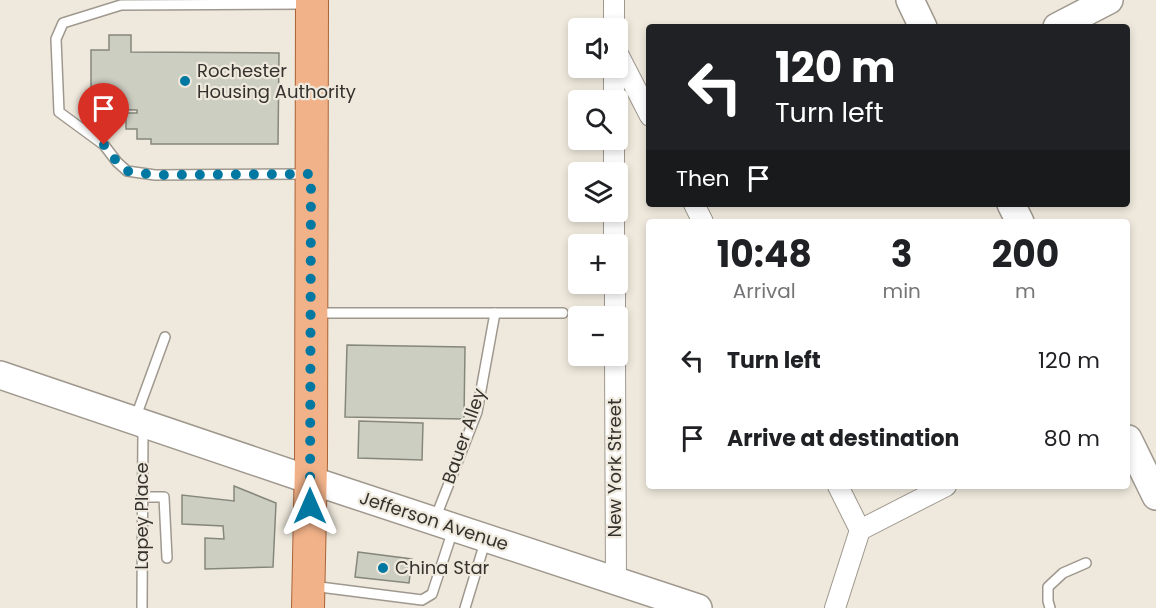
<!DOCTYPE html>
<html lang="en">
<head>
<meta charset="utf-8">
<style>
  body { margin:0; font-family:Poppins,sans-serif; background:#f2f2f2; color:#202124; height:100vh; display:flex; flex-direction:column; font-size:22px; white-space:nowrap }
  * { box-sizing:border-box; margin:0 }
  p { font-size:20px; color:#757577 }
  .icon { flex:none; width:33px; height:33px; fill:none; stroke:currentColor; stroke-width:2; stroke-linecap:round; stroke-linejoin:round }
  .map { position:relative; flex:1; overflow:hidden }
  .panel { position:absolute; left:646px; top:219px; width:484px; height:270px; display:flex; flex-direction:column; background:#fff; border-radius:6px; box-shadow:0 3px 9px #0003 }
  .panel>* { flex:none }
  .banner { position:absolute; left:646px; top:24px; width:484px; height:183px; border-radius:6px; box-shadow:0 3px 9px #0003; background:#202124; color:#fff; overflow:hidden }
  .fabs { position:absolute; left:568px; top:18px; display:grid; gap:12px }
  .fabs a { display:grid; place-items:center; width:60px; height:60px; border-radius:6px; background:#fff; box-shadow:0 3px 9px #0003; font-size:30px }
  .pin { position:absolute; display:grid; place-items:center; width:51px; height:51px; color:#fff; margin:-62px -26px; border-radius:50% 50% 50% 0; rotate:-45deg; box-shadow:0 0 6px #0007 }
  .pin .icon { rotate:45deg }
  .me { position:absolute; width:66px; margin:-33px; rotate:0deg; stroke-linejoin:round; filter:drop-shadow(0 0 4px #0008) }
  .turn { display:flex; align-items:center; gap:21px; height:126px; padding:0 30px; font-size:27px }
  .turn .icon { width:78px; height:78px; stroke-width:2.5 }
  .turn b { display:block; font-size:42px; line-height:51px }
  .then { display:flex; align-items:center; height:57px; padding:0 30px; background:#0003; gap:12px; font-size:22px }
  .eta { display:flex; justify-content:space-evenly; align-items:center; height:102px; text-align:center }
  .eta b { font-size:36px; font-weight:700; line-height:42px }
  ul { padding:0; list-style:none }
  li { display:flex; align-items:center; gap:18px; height:78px; padding:0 30px }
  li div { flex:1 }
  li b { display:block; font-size:22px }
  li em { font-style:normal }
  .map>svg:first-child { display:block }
  .building { fill:#cdcec2; stroke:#86877c; stroke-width:1.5 }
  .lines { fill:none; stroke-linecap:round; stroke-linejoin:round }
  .lane-casing { stroke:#9f988e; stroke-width:12 }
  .street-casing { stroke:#9f988e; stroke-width:22 }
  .secondary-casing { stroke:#9f988e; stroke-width:30 }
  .primary-casing { stroke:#a96336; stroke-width:34 }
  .lane { stroke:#fff; stroke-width:9 }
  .street { stroke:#fff; stroke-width:20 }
  .secondary { stroke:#fff; stroke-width:27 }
  .primary { stroke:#f1b289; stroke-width:32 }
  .route { stroke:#0078a1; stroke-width:10; stroke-dasharray:0 18 }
  .poi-dot { fill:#0078a1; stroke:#efe9dd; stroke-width:2 }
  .labels { text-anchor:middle; stroke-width:4.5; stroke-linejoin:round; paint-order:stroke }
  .poi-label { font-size:18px; fill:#35322e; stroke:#efe9dd; text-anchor:start }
  .street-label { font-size:18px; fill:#35322e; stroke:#efe9dd }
</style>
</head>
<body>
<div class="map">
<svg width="1156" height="608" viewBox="0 0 1156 608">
  <rect width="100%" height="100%" fill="#efe9dd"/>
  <g class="building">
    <path d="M109 35H131V52L279 53 278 144H151V139H137V129H126V113H137V110L91 109V50H109Z"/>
    <path d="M347 345 465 347 464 419 345 417Z"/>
    <path d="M359 421 423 423 422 460 358 458Z"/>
    <path d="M234 486 276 503 273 567 205 569V538L224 539 223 526 182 524V495L234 501Z"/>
    <path d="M358 552 412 559 409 583 355 577Z"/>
  </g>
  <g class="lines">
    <defs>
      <g id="lane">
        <path d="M306 4 121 5 63 23 56 39 59 112 104 145 117 162 127 171 155 175 307 174"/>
        <path d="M316 313H563"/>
        <path d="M135 419 165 337"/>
        <path d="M142 497H164L167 558"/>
        <path d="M435 519 477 412 495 313"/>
        <path d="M312 586 422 600 432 594 453 530"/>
        <path d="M142 608 143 427"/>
        <path d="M465 608 485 542"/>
        <path d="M1050 608 1048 601V587L1063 573 1086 563"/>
      </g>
      <g id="street">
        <path d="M614 28V0"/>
        <path d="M618 54 650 116"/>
        <path d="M614 68V100"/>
        <path d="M614 140V172"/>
        <path d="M694 204 703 222"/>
        <path d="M614 212V244"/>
        <path d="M615 284V316"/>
        <path d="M615 356 616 581"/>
        <path d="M838 486 860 530"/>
        <path d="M835 608 860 530 946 486"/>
      </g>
      <g id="secondary">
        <path d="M910 0 923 27"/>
        <path d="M1057 27 1109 0"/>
        <path d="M1011 204 1020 222"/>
        <path d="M0 375 310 480 698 608"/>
        <path d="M1128 439 1156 496"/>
      </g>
      <path id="primary" d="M308 608 311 461 312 0"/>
    </defs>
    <use href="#lane" class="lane-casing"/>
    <use href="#street" class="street-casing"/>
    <use href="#secondary" class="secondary-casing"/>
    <use href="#primary" class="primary-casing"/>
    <use href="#lane" class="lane"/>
    <use href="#street" class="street"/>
    <use href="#secondary" class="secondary"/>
    <use href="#primary" class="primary"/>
  </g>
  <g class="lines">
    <path class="route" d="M104 145 117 162 127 171 154 175 311 174 310 506"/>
  </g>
  <g class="poi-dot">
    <circle cx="185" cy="81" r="6"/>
    <circle cx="383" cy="568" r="6"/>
  </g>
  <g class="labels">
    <g class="poi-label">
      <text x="197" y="77">Rochester<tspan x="197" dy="21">Housing Authority</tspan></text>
      <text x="395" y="574">China Star</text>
    </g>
    <g class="street-label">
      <text transform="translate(464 436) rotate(-71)" y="6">Bauer Alley</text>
      <text transform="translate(615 468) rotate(-90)" y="6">New York Street</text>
      <text transform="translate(142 516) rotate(-90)" y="6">Lapey Place</text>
      <text transform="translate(434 521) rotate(18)" y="6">Jefferson Avenue</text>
    </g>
  </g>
</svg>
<div class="fabs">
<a><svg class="icon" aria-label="sound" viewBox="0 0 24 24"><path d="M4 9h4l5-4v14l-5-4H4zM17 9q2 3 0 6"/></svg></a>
<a><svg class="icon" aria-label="search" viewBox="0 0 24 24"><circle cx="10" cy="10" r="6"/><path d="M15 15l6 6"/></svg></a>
<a><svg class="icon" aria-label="layers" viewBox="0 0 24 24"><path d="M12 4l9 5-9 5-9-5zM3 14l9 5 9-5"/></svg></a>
<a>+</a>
<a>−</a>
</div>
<div class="pin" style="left:104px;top:145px;background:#d93025"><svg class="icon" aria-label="arrive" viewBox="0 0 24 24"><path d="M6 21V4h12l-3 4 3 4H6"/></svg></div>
<svg class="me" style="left:310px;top:506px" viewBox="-20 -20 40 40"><path d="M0-17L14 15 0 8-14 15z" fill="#0078a1" stroke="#fff" stroke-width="4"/></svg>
<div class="banner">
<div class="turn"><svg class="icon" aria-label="left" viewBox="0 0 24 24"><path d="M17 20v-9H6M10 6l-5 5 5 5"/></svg><div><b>120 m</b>Turn left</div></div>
<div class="then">Then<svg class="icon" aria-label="arrive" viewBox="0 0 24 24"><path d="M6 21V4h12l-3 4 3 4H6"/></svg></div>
</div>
<section class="panel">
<div class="eta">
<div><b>10:48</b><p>Arrival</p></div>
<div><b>3</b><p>min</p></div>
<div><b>200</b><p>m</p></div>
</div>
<ul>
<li><svg class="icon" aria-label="left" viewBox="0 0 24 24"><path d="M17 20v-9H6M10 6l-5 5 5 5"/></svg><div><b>Turn left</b></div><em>120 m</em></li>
<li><svg class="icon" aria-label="arrive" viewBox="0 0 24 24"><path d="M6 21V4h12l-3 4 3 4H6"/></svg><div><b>Arrive at destination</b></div><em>80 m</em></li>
</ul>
</section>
</div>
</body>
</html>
